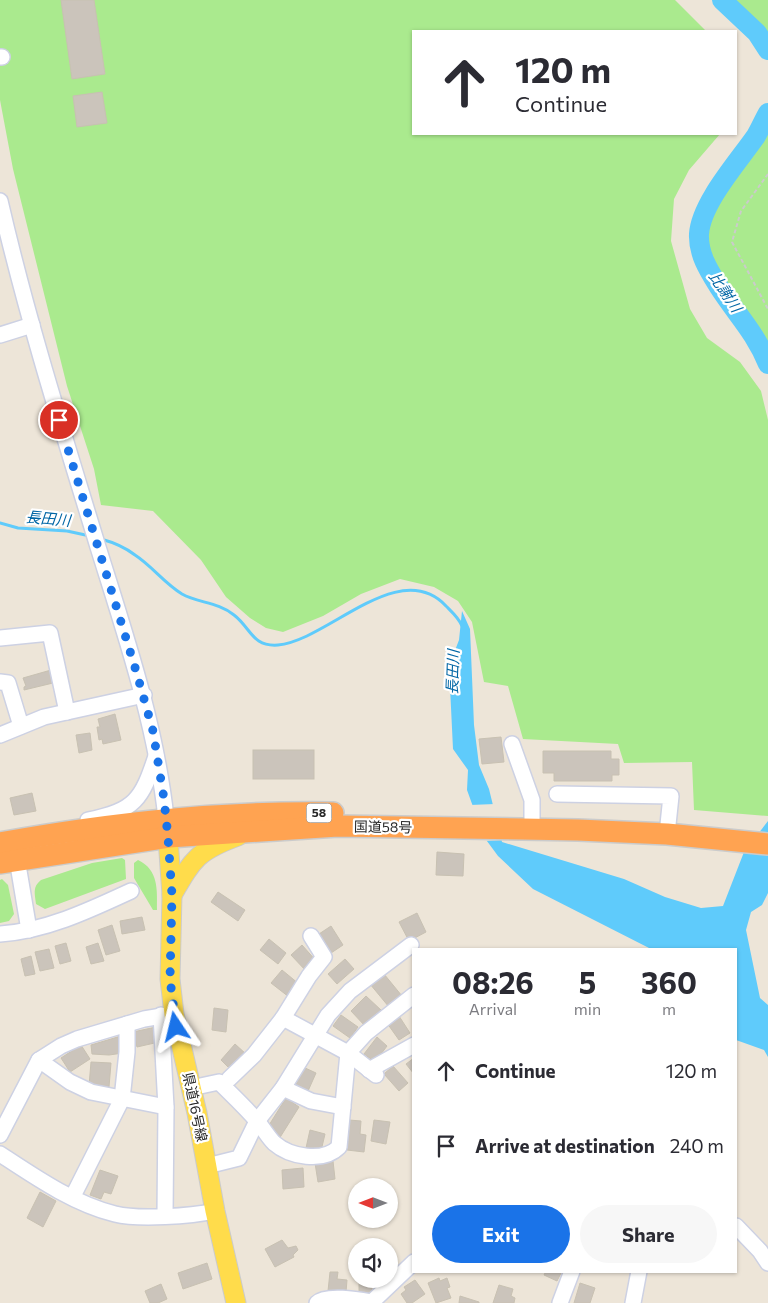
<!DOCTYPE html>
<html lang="en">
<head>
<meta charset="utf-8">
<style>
  body { margin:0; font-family:Commissioner,"Noto Sans JP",sans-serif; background:#f7f7f7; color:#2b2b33; height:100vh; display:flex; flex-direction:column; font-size:19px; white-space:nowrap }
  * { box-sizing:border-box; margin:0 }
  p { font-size:16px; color:#7c7c81 }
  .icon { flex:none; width:28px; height:28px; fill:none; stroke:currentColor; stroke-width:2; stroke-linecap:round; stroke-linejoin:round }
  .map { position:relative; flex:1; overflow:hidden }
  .sheet { position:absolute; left:412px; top:948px; width:325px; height:325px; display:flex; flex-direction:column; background:#fff; border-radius:0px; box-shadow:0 1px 4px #0004 }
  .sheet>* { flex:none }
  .hud { position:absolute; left:412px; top:30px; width:325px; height:105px; border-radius:0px; box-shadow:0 1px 4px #0004; background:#fff; color:#2b2b33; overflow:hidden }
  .needle { width:32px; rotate:270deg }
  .tools { position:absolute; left:348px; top:1178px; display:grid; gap:10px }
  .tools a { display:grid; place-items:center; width:50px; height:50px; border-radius:50%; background:#fff; box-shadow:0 1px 4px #0004; font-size:25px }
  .pin { position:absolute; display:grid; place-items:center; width:42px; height:42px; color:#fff; margin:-21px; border:2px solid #fff; border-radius:50%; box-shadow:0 1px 5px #0007 }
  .me { position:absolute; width:55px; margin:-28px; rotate:350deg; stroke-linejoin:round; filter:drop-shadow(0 0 4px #0008) }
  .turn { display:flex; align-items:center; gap:18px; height:105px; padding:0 20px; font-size:22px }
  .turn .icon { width:65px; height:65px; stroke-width:2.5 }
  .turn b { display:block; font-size:35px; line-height:42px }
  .eta { display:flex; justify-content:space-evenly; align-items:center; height:85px; text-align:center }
  .eta b { font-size:30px; font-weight:700; line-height:35px }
  .action { display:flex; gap:10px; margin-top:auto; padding:10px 20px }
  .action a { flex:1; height:58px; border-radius:30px; background:#1a73e8; color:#fff; font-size:20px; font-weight:700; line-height:58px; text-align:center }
  .action a+a { background:#f7f7f7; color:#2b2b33 }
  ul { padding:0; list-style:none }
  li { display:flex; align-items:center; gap:15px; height:75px; padding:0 20px }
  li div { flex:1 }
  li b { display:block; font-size:19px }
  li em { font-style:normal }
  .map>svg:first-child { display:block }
  .green { fill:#aaea8e }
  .water { fill:#5fcbfb }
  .pier { fill:#ede5d8 }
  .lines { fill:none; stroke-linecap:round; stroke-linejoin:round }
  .stream { stroke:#5fcbfb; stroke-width:3 }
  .river { stroke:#5fcbfb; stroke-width:20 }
  .building { fill:#cbc4bb; stroke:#c8c1b2 }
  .minor-casing { stroke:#cdd1e3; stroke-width:18 }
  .major-casing { stroke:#cbcbcb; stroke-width:21 }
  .highway-casing { stroke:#cbcbcb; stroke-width:24 }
  .path { stroke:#cbcbcb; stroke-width:2; stroke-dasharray:4 2.5; stroke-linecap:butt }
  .minor { stroke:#fff; stroke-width:15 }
  .major { stroke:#ffdc4b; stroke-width:19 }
  .highway { stroke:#ffa351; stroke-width:21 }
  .route { stroke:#1a73e8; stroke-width:9; stroke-dasharray:0 16.2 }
  .labels { text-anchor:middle; stroke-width:4.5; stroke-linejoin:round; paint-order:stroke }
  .shield { fill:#fff; stroke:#686868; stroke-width:1 }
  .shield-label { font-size:12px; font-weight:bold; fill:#282828 }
  .street-label { font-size:14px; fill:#282828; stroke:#fff }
  .water-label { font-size:15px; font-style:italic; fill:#0066a5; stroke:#fff }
</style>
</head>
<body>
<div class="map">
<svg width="768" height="1303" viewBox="0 0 768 1303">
  <rect width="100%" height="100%" fill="#ede5d8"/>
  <g class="green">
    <path d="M0 0H675L706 31H414V134H720L689 170 674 199 671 241 690 309 707 338 740 362 761 391 768 420V816L694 810 692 762 624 763 618 744 523 739 508 686 484 682 472 622 458 601 434 587 400 579 361 594 323 616 283 632 266 628 250 618 226 597 201 560 153 511 101 505 94 469 67 386 13 169 0 100Z"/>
    <path d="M721 0H768V52L743 19Z"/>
    <path d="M768 111V367L757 339 709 271 699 235 706 211 761 126Z"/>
    <path d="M122 858 125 860 126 879 45 909 36 904C35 894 32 887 41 880L92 863Z"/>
    <path d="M138 860C159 870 157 890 157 910H153L134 878V863Z"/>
    <path d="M2 879 8 885 14 914 9 921 0 923V880Z"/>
  </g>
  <path class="water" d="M462 611 470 629 474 725 479 765 489 789 502 842 624 879 665 897 701 908 723 906 744 852 768 821V893L762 905 751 912 746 930 760 998 768 1005V1057L764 1050 736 1040V949H651L533 889 498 856 484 837 467 790 468 770 453 749 449 666 459 640Z"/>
  <path class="pier" d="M495 804 505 840 484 841 470 805Z"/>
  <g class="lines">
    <g class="stream">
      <path d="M0 523 18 528 67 531 90 536"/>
      <path d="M101 539C112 542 126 548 135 555 152 566 164 583 182 594 198 603 218 602 234 615 251 628 252 647 278 645 327 641 399 556 446 606 452 612 459 618 462 626"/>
    </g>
    <g class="river">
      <path d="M722 0 757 33 768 50"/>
      <path d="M768 113C764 120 760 129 756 136 738 162 701 203 699 234 698 254 709 271 719 287 737 315 755 332 768 364"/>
    </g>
  </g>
  <g class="building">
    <path d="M61 0H94L105 74 72 79Z"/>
    <path d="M102 92 107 123 77 127 73 96Z"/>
    <path d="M51 670 53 683 24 690V687L26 686 23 678Z"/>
    <path d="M115 714 121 740 103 744 102 739 99 740 97 727H100L98 719Z"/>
    <path d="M90 733 92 750 79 753 76 735Z"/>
    <path d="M501 737 504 762 482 764 479 739Z"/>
    <rect x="253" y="750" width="61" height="29"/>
    <path d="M543 751H611V759H619V775H612V781H554V773H543Z"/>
    <path d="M32 793 36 811 14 815 10 798Z"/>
    <path d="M437 852 464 854 463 876 436 875Z"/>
    <path d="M218 892 245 910 238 921 211 902Z"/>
    <path d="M417 913 426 932 409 941 399 922Z"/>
    <path d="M142 917 145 930 122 934 120 921Z"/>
    <path d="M112 925 120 951 106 955 98 930Z"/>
    <path d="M331 926 343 945 331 953 319 934Z"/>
    <path d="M269 939 286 953 278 964 260 950Z"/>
    <path d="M66 943 71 961 60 964 55 946Z"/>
    <path d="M98 943 104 961 91 964 86 947Z"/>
    <path d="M302 945 317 962 307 972 291 955Z"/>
    <path d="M49 949 54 968 40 971 35 952Z"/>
    <path d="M31 956 35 974 25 976 21 959Z"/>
    <path d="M345 959 354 969 337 984 328 974Z"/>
    <path d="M282 970 299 984 289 997 271 983Z"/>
    <path d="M384 974 402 996 389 1007 370 984Z"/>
    <path d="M366 996 382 1011 366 1027 351 1011Z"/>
    <path d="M214 1008 228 1010 226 1032 212 1030Z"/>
    <path d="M341 1015 358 1027 350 1038 333 1026Z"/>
    <path d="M399 1016 410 1033 399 1040 387 1023Z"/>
    <path d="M156 1027 159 1042 137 1047 133 1032Z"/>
    <path d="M121 1036 123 1053 109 1055 92 1054 91 1045Z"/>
    <path d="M377 1037 387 1046 375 1062 364 1054Z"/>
    <path d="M235 1044 246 1054 231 1070 221 1060Z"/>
    <path d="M81 1045 90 1059 70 1072 61 1058Z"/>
    <path d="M414 1058V1074L406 1064Z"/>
    <path d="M91 1062 111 1063 109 1087 89 1086Z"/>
    <path d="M393 1066 408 1083 399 1091 384 1074Z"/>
    <path d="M303 1067 316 1073 308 1091 296 1085Z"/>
    <path d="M286 1098 299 1107 279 1139 266 1130Z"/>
    <path d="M349 1120 361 1121 360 1134 366 1135 364 1152 347 1150Z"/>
    <path d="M374 1120 390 1122 386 1144 371 1141Z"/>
    <path d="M310 1130 325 1134 321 1151 306 1148Z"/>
    <path d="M333 1161 335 1179 318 1182 315 1163Z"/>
    <path d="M303 1168 304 1187 283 1189 282 1170Z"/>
    <path d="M100 1170 118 1176 111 1194 104 1192 101 1199 90 1195Z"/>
    <path d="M40 1192 56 1201 43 1227 27 1218Z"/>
    <path d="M282 1240 288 1248 296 1246 298 1250 293 1255 294 1257 275 1267 265 1249Z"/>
    <path d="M207 1263 212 1279 183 1289 178 1273Z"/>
    <path d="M546 1271H562L557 1281 544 1275Z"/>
    <path d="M330 1272H338L337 1279 347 1280 346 1292 328 1291Z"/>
    <path d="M439 1278 440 1281 447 1278 450 1287 447 1288 451 1298 436 1303 428 1283Z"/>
    <path d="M359 1279H372V1294L359 1295Z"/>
    <path d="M415 1280 425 1294 412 1303H407L401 1294 406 1290 404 1287Z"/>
    <path d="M580 1283 595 1288 590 1303H574Z"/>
    <path d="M161 1284 167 1299 158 1303H150L145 1291Z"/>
    <path d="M499 1285 513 1289 511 1296 515 1298 514 1303H493Z"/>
    <path d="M460 1296 479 1302V1303H459Z"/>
  </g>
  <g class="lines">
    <defs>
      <g id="minor">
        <path d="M0 57H2"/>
        <path d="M0 201C27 318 63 432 98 547 126 637 156 725 166 818"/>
        <path d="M0 335 32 325"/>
        <path d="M0 638 50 633 67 712"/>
        <path d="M0 682 8 683 21 726"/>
        <path d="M0 735 44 717 144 695"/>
        <path d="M512 744 532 800V829"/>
        <path d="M557 794 671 796 667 834"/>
        <path d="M88 820C135 811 142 799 156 756"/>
        <path d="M17 859 29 930"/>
        <path d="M0 934C46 931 90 910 131 891"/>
        <path d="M161 1015 166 1107 165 1215"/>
        <path d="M283 1018 309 976 324 957 311 936"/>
        <path d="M39 1060 70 1082 91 1092 166 1107"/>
        <path d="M369 1070 414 1045"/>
        <path d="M229 1079 254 1055 283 1018 348 1053 376 1075"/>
        <path d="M191 1088 219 1082C232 1095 245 1107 257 1121 263 1128 268 1137 274 1143 290 1157 323 1163 339 1147L348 1053 366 1033 414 995"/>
        <path d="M283 1088 311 1101 343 1107"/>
        <path d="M0 1135 39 1060 61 1046 77 1039 144 1019 174 1014"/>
        <path d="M0 1154C35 1177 74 1204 115 1214 139 1220 191 1216 215 1211"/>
        <path d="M207 1166 239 1158 257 1121 283 1088 328 1015 350 991 411 945"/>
        <path d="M73 1196 122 1099 127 1052V1024"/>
        <path d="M736 1226 760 1251 768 1263"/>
        <path d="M317 1303C326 1294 360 1300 372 1302L414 1262"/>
        <path d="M560 1303 572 1271"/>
        <path d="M633 1303 639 1271"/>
      </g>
      <g id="major">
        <path d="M167 824 172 895 170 979 174 1014 197 1113 215 1211 236 1303"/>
        <path d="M172 895C193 859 197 851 238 836"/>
      </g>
      <g id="highway">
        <path d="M0 843C112 823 219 811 333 813"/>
        <path d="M0 863 169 837 338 826 578 830 667 834 768 844"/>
      </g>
    </defs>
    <use href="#minor" class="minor-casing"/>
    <use href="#major" class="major-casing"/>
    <use href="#highway" class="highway-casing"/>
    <path class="path" d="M768 174 741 211 732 242 768 309"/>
    <use href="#minor" class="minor"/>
    <use href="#major" class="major"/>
    <use href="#highway" class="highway"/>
  </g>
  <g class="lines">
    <path class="route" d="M59 420 137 674 153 731 164 799 168 837 172 895 170 979 176 1027"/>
  </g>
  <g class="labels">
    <rect class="shield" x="306.5" y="803.5" width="25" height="19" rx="4"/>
    <g class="shield-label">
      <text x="319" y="817">58</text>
    </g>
    <g class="street-label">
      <text transform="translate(383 827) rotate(1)" y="5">国道58号</text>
      <text transform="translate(195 1107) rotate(78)" y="5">県道16号線</text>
    </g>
    <g class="water-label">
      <text transform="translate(725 292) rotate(56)" y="5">比謝川</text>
      <text transform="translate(48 519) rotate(5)" y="5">長田川</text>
      <text transform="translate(453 672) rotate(-88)" y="5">長田川</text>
    </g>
  </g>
</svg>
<div class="tools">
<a><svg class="needle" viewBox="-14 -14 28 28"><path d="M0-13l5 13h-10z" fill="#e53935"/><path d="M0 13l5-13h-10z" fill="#7c7c81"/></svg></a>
<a><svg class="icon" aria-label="sound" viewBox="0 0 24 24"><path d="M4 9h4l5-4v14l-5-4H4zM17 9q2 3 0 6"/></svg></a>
</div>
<div class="pin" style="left:59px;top:420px;background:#d93025"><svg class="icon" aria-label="arrive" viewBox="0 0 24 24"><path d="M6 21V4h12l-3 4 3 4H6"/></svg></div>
<svg class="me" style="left:176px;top:1027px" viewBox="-20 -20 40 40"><path d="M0-17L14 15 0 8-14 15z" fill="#1a73e8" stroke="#fff" stroke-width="4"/></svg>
<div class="hud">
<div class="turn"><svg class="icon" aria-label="ahead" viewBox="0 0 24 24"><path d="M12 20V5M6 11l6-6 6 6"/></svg><div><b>120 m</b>Continue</div></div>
</div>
<section class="sheet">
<div class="eta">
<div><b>08:26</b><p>Arrival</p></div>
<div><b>5</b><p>min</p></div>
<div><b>360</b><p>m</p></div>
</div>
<ul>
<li><svg class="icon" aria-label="ahead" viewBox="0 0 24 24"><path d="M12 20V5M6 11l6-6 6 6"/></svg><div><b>Continue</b></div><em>120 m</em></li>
<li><svg class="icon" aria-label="arrive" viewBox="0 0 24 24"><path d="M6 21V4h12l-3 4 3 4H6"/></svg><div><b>Arrive at destination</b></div><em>240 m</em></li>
</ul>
<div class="action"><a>Exit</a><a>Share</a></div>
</section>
</div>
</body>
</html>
